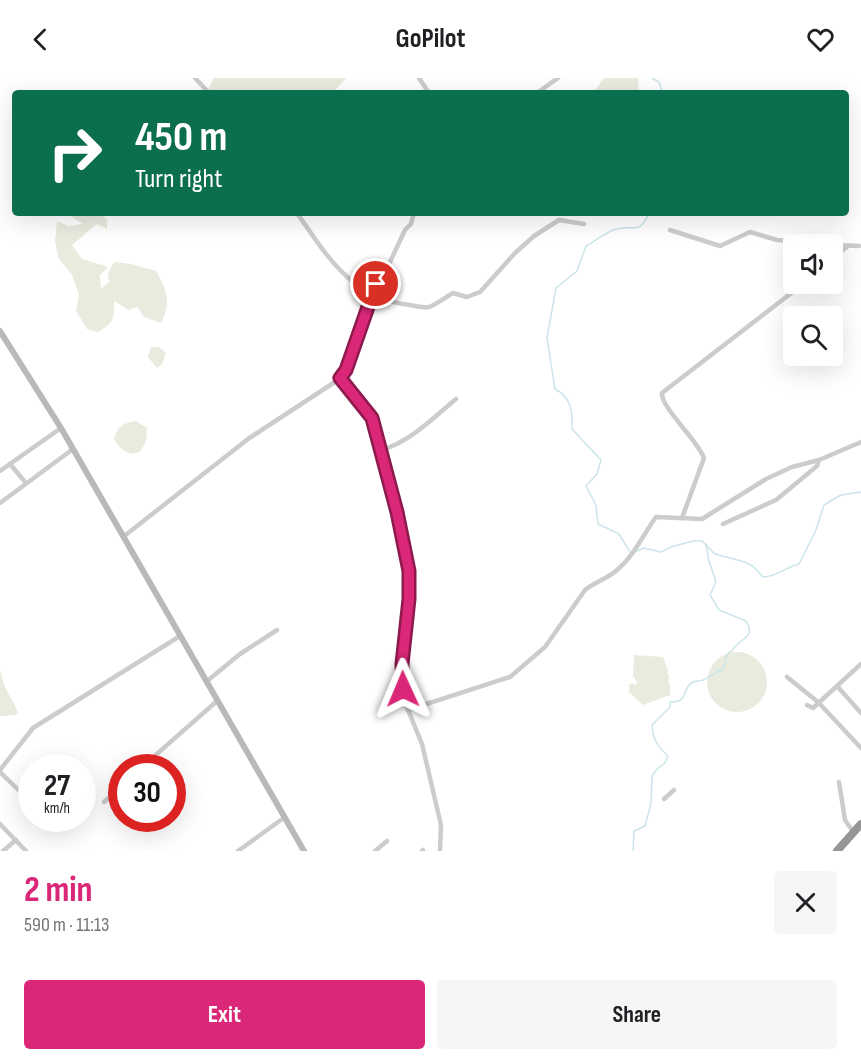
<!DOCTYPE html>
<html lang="en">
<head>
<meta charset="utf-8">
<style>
  body { margin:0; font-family:"Sofia Sans Condensed",sans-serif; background:#f6f6f6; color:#202124; height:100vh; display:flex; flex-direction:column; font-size:22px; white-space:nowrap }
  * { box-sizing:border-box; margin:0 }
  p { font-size:20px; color:#757577 }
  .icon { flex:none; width:33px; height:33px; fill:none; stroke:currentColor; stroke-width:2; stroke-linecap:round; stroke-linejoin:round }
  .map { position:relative; height:773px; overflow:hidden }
  .drawer { display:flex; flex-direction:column; background:#fff; flex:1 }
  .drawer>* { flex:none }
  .guide { position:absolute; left:12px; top:12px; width:837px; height:126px; border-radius:6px; box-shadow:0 6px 24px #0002; background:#0b6e4f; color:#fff; overflow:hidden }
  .controls { position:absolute; left:783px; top:156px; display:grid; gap:12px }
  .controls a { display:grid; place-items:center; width:60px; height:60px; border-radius:6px; background:#fff; box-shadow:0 6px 24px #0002; font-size:30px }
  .speed { position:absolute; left:18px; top:676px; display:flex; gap:12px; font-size:30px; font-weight:700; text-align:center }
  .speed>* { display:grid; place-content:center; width:78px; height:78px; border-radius:50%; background:#fff; box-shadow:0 6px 24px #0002; line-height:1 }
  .speed small { font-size:15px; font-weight:400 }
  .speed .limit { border:9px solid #d22; background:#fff; color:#111 }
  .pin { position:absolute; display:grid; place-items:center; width:51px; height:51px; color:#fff; margin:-26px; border:3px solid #fff; border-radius:50%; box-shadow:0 2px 6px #0007 }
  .me { position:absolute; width:66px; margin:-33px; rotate:359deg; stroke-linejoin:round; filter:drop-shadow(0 0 4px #0008) }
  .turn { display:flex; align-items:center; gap:21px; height:126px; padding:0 24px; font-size:27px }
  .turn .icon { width:78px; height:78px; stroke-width:2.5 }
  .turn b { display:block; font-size:42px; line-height:51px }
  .round { display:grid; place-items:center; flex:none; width:63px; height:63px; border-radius:6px; background:#f6f6f6 }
  .head { display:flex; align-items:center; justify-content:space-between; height:102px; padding:0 24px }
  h1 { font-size:36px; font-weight:700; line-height:45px; color:#db2777 }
  .primary-button { display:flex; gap:12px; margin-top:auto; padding:12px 24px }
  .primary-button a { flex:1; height:69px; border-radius:6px; background:#db2777; color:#fff; font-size:24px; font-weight:700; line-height:69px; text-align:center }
  .primary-button a+a { background:#f6f6f6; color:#202124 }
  header { display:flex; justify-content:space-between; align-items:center; height:78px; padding:0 24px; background:#fff; font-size:27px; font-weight:700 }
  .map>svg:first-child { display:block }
  .green { fill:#e8ebde }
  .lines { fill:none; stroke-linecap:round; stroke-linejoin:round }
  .stream { stroke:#cbe5ea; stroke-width:1.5 }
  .street { stroke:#ccc; stroke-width:4.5 }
  .secondary { stroke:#b9b9b9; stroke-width:6 }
  .highway { stroke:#969696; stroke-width:8 }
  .route-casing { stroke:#8e194d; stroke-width:15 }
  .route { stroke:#db2777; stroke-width:10 }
</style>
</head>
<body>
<header><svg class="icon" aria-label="back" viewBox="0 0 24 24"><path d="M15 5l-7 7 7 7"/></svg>GoPilot<svg class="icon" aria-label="heart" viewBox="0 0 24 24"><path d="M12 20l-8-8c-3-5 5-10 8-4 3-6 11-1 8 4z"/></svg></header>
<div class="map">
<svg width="861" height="773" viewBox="0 0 861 773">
  <rect width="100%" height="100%" fill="#fff"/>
  <g class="green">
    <path d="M214 0H346L333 15H209L207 13Z"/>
    <path d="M604 0H638L639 15H597L595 12Z"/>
    <path d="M66 135H100L107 142V151L97 146 72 167 82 181 108 189 100 197 101 211 109 204 108 195 114 184 131 186 156 193C167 214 172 222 161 245L144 239 137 229 129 232 114 223C114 241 115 243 98 254L87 251 76 233 79 216 72 197 59 181 55 164 57 143 68 148 83 146Z"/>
    <path d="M151 269H159L166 275 162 286 157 290 148 279Z"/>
    <path d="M136 343 147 350 146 363 140 374 130 376 119 369 114 361C118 348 123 345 136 343Z"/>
    <circle cx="737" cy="604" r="30"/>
    <path d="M634 577 663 579 668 592 667 593 669 598 668 606 670 605V617L643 627 629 614V607L632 605 636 607 637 604 633 598Z"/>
    <path d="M0 592 4 607 18 634 16 637 0 638Z"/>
  </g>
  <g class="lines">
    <g class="stream">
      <path d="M652 0 659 4 663 15"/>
      <path d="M637 473 644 470 661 474 671 469 693 463H702L715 476 745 484 754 489 763 499C776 499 786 489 799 486L816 452 824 427 841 417 861 414"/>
      <path d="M630 474 619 456 598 446 596 427 586 408 597 396 601 382 572 351C573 334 571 319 555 311L547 260 556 210 577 193 586 168C595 163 607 153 617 151 635 146 639 158 649 135"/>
      <path d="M633 773 634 753 645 748 651 725 652 698 657 691 664 686 668 678C657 668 653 661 652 647L670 629V624C691 624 680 611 693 604 696 603 700 603 703 602 710 599 717 594 724 590 725 584 725 575 732 573 738 560 757 561 746 543L719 532 710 517 716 504 709 483 706 466"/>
    </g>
    <g class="street">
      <path d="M195 0 209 15"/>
      <path d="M419 0 429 15"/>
      <path d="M537 15 558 0"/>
      <path d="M297 135C327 178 352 221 410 227 416 228 424 230 429 229 436 227 446 219 453 215L467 219 480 214 515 175 534 158 559 142 584 146"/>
      <path d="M670 152 720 168 750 154 777 162 825 166"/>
      <path d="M832 167 859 168"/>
      <path d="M832 181 848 168"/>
      <path d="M341 300 372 340 397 434 409 493V521L402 586 404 622 422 666 441 747 440 773"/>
      <path d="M381 372C410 364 433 340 456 321"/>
      <path d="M10 386 26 405"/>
      <path d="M0 393 61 350"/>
      <path d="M0 425 73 371"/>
      <path d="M682 440 704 380C697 361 661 330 662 315L803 206"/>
      <path d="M723 446 776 422 817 388 819 382"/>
      <path d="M123 459 248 361 341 300 346 292 376 206 390 184 405 152 411 146 414 135"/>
      <path d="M787 599 818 624 861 670"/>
      <path d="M206 604 240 576 277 552"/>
      <path d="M837 608 861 635"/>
      <path d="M807 627 813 630 861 586"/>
      <path d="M408 632 510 599 545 569 585 512C595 504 607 501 617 492 634 478 643 457 656 439L702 441 766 401 792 389 819 382 861 364"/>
      <path d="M141 690 217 623"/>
      <path d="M0 692 33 650 180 558"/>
      <path d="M0 694 32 725"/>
      <path d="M839 704 845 742 854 755"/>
      <path d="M664 721 674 712"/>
      <path d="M104 724 122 708"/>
      <path d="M46 741 52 749"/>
      <path d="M0 746 26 773"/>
      <path d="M3 773 16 762"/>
      <path d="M238 773 285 739"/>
      <path d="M375 773 387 763"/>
      <path d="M422 773 423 772"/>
    </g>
    <path class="secondary" d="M0 253 61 350 304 773"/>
    <path class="highway" d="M837 773 861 746"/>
  </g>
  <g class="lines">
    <defs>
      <path id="route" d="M376 206 346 292 340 300 372 340 397 434 409 493V521L402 586 403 611"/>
    </defs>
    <use href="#route" class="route-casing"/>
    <use href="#route" class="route"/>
  </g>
</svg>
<div class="controls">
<a><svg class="icon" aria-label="sound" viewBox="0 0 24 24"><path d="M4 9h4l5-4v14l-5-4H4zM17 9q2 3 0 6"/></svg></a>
<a><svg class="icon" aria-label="search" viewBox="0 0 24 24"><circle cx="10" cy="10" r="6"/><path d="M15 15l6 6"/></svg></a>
</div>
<div class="speed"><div>27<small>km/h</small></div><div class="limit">30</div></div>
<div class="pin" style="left:376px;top:206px;background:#d93025"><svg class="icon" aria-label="arrive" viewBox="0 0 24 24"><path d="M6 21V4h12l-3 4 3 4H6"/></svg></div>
<svg class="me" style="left:403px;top:611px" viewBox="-20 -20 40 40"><path d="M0-17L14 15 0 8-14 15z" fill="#db2777" stroke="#fff" stroke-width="4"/></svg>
<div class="guide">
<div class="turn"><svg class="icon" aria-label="right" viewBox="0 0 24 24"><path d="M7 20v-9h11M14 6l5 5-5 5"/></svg><div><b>450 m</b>Turn right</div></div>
</div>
</div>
<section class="drawer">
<div class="head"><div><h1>2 min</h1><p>590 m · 11:13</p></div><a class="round"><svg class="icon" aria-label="close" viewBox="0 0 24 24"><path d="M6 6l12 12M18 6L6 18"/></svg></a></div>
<div class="primary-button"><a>Exit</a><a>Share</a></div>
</section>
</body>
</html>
